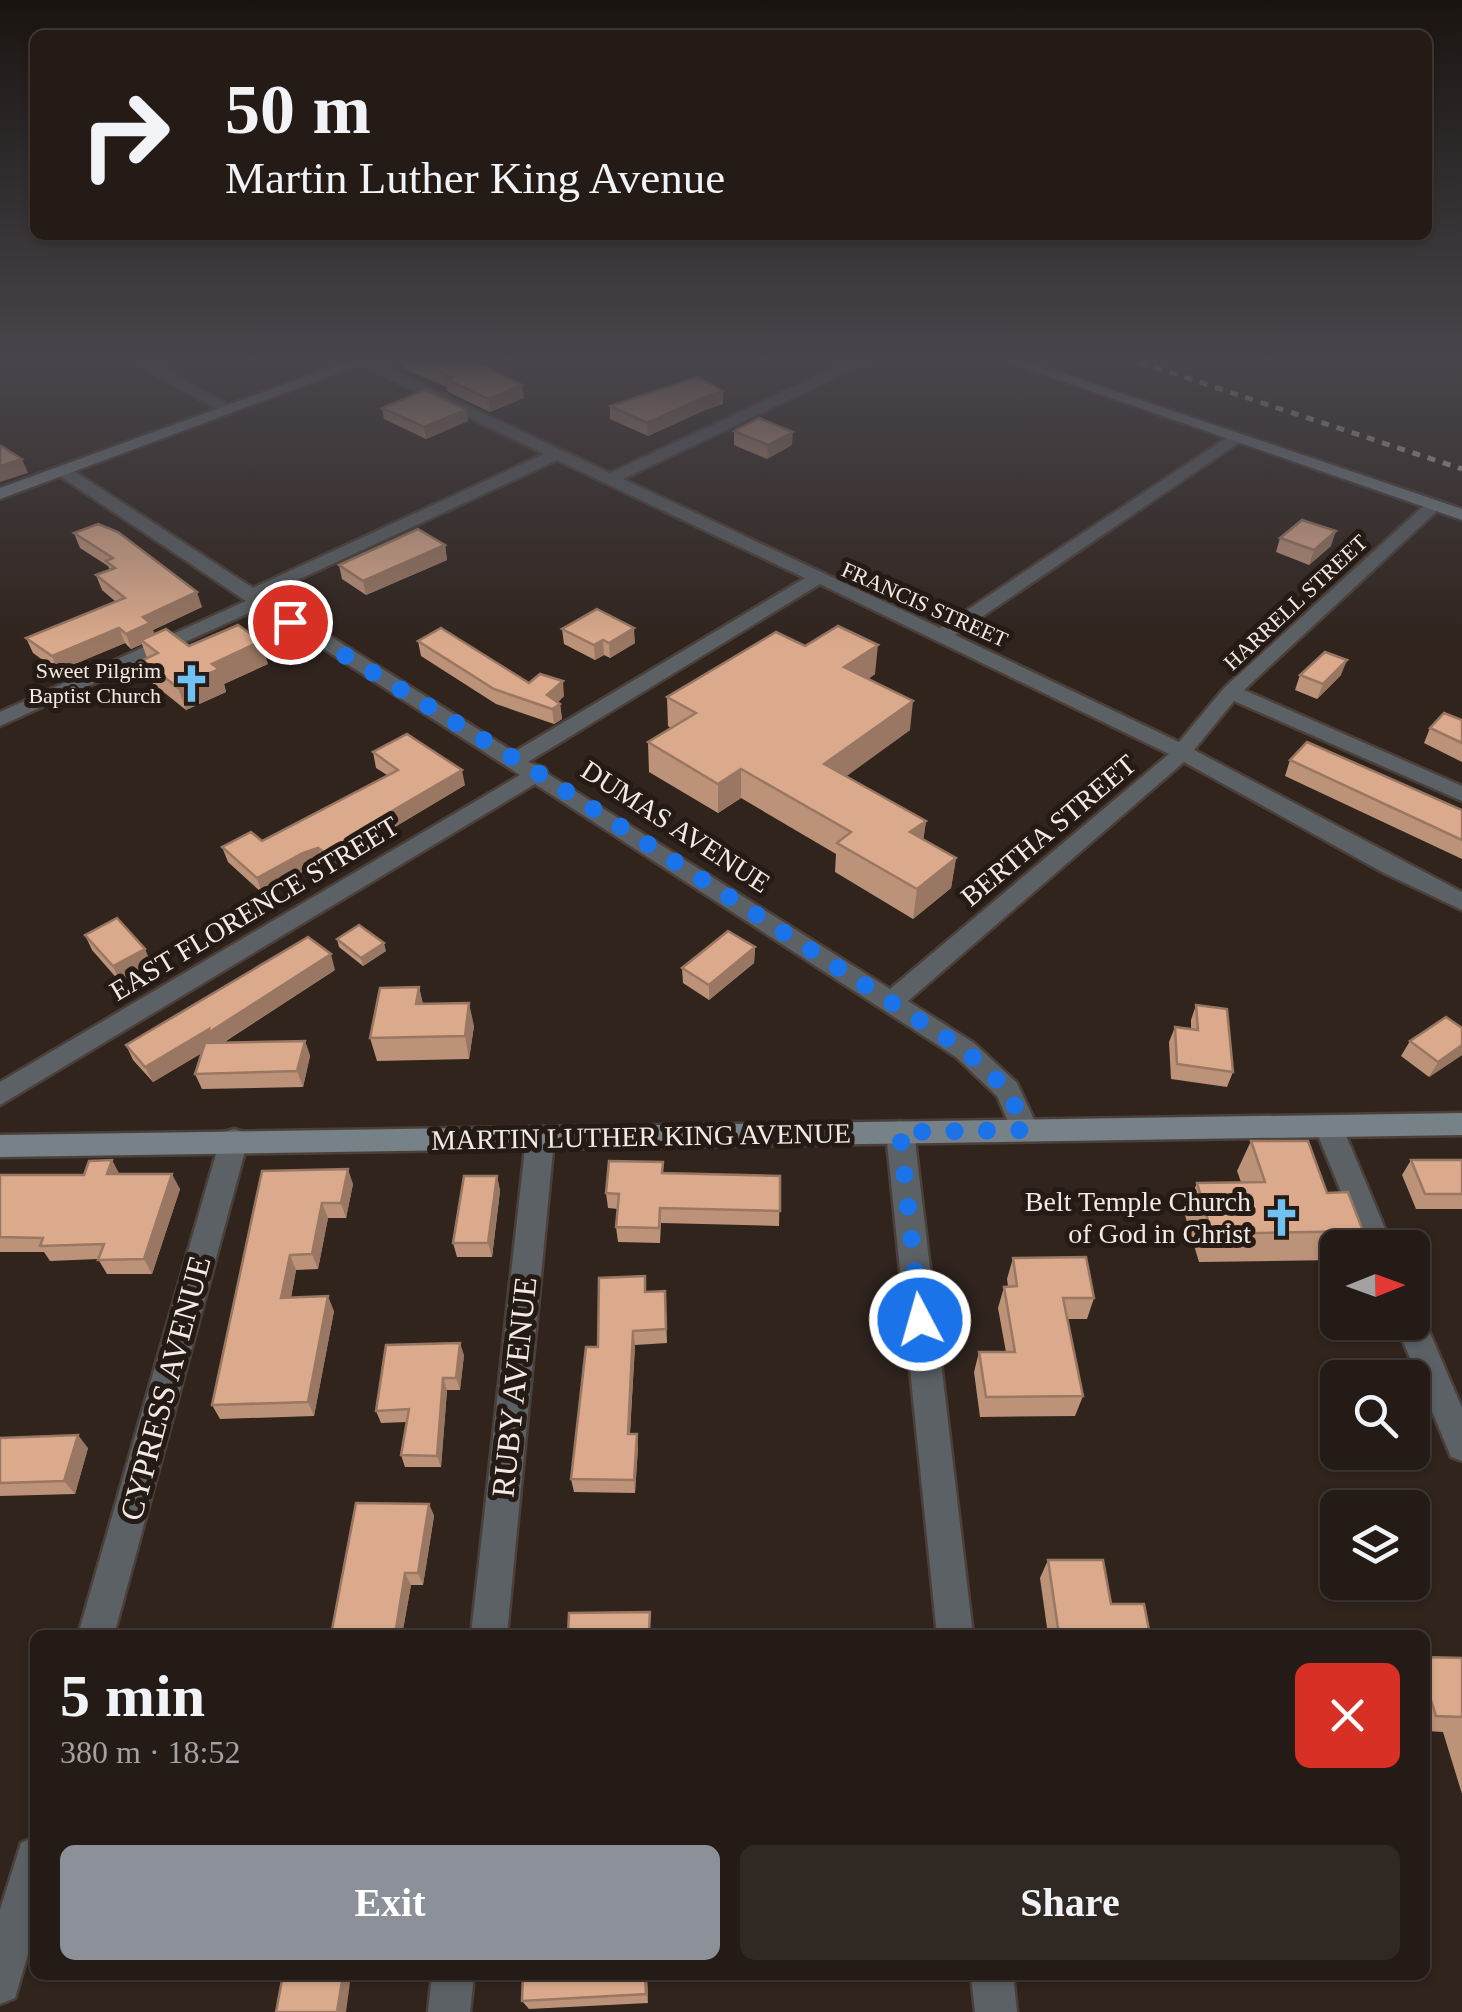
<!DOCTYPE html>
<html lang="en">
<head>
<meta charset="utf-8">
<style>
  body { margin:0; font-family:"Times New Roman",serif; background:#302823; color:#f1f3f6; height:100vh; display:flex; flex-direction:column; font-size:38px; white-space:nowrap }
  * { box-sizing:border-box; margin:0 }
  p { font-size:32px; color:#a3a1a1 }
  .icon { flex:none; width:55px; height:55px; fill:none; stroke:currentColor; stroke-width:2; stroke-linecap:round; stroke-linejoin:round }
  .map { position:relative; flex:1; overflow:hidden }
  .details { position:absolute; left:30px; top:1630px; width:1400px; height:350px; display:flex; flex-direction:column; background:#241b16; border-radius:15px; box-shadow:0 2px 8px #0004,0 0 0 2px #413935 }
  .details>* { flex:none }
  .banner { position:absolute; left:30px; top:30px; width:1402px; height:210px; border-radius:15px; box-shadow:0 2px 8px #0004,0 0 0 2px #413935; background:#241b16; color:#f1f3f6; overflow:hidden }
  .needle { width:65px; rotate:89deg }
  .fabs { position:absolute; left:1320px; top:1230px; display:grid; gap:20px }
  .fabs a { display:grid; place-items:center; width:110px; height:110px; border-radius:15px; background:#241b16; box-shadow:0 2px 8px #0004,0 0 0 2px #413935; font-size:50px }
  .pin { position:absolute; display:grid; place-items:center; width:85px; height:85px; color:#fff; margin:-42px; border:5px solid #fff; border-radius:50%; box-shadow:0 2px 10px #0007 }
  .me { position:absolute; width:110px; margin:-55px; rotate:354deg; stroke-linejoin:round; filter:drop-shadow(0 0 8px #0008) }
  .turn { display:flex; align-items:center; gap:35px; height:210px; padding:0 30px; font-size:45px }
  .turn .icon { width:130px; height:130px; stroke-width:2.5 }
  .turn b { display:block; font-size:70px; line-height:85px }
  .round { display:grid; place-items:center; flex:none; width:105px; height:105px; border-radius:15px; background:#302823 }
  .overview { display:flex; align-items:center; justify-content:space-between; height:170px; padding:0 30px }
  h1 { font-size:60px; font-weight:800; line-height:75px }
  .action { display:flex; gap:20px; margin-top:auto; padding:20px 30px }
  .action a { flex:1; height:115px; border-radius:15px; background:#8c9099; color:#fff; font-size:40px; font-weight:800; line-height:115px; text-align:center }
  .action a+a { background:#302823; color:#f1f3f6 }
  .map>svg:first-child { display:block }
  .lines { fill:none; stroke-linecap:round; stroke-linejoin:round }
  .street-casing { stroke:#4b4039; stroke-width:5 }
  .secondary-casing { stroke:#4b4039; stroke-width:5 }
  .street { fill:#5b6165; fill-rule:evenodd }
  .secondary { fill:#778188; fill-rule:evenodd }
  .rail { stroke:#c1b8b2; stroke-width:5; stroke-dasharray:8 8; stroke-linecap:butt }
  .wall { fill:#bc9278 }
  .shaded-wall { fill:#997762 }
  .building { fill:#dbaa8c; stroke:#997762; stroke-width:2.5 }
  .route { stroke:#1a73e8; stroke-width:18; stroke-dasharray:0 32.4 }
  .labels { text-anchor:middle; stroke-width:10; stroke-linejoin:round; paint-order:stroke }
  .far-street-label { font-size:22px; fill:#f2eae5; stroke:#261b14 }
  .far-poi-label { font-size:22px; fill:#f2eae5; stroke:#261b14; text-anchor:end }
  .street-label { font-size:28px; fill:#f2eae5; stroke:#261b14 }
  .poi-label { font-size:28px; fill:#f2eae5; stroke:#261b14; text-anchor:end }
  .near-street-label { font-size:32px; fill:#f2eae5; stroke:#261b14 }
</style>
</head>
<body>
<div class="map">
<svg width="1462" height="2012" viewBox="0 0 1462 2012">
  <rect width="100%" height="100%" fill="#30241d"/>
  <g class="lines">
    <defs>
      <g id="street">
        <path d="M133 362H151L237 410 225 413Z"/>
        <path d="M355 362H374L610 473 848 362H867L623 479 940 628 1231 435H1241V441L955 635 1179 742 1224 688 1428 502H1440V508L1244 690 1462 786V801L1234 701 1194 750 1462 892V910L1384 873 1184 762 908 1001 974 1043 1017 1083 1039 1130 1035 1138 1025 1141 1015 1138 997 1096 956 1057 535 784 0 1105V1082L520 775 260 608 0 726V712L246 601 57 474V468H69L253 588 544 454ZM557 460 805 578 514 752 265 595ZM820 584 1169 754 890 989 548 774 545 768 528 762Z"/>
        <path d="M1329 1117 1339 1120 1343 1128 1393 1248H1364L1315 1128 1319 1120Z"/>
        <path d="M900 1121 910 1124 914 1132 973 1635H937L886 1132 890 1124Z"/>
        <path d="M540 1128 550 1131 554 1139 507 1635H471L526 1139 530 1131Z"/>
        <path d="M234 1129 244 1132 248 1140 114 1635H78L220 1140 224 1132Z"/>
        <path d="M1412 1309 1421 1312 1462 1408V1461L1451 1457 1395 1322H1412Z"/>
        <path d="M35 1837V1930L15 1998 0 2004V1910L21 1843Z"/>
        <path d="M432 1975H474L470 2012H428Z"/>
        <path d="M971 1975H1013L1017 2012H975Z"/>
      </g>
      <g id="secondary">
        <path d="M346 362H367L0 499V488Z"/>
        <path d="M1008 362H1029L1462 509V520Z"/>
        <path d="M1462 1113V1135L0 1157V1135Z"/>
      </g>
    </defs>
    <use href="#street" class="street-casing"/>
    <use href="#secondary" class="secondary-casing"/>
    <use href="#street" class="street"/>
    <use href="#secondary" class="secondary"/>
    <path class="rail" d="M1139 362 1462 469"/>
  </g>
  <g class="wall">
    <path d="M403 362H476L524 398 490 412 448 392 447 387 404 369Z"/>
    <path d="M723 404 705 410 648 436 610 419V406Z"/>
    <path d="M382 408 466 410 468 421 426 439 384 419Z"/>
    <path d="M734 431 792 445 767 459 734 445Z"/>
    <path d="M74 533 202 607 153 630 154 634 189 646 268 664 224 684 226 692 186 710 151 682 143 660 147 658 142 644 131 649 125 643 58 671 33 653 26 638 116 602 102 590 96 575 110 570 108 566 80 548Z"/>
    <path d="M1280 538 1331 546 1309 565 1276 552Z"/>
    <path d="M445 545 447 560 366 595 342 579 339 565Z"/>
    <path d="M562 629 635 643 610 658 604 655 595 660 564 644Z"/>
    <path d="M418 641 564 696 558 702 560 704 562 719 554 724 496 704 421 656Z"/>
    <path d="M805 646 875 674 868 679 910 730 846 776 926 821 923 840 956 858 951 888 913 919 835 872 836 854 741 798 718 813 649 772 648 742 671 728 668 726 667 697Z"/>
    <path d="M1300 675H1341L1317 699 1295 690Z"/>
    <path d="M1462 720V762L1424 743 1430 728Z"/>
    <path d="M373 752 465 785 358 849 359 853 330 870 323 864 308 869 262 893 228 862 222 847 262 841 387 775 376 768Z"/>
    <path d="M1290 760 1462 810V859L1285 776Z"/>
    <path d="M85 935 152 965 120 982 92 950Z"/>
    <path d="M337 939 386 951 363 966 339 947Z"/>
    <path d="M755 947 754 963 709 1000 683 983 682 968Z"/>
    <path d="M335 970 223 1043 305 1041 310 1056 303 1087 202 1089 195 1074 202 1053 153 1082 133 1060 126 1045Z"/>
    <path d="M419 987 423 1004 474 1026 469 1059 377 1061 370 1038Z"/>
    <path d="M1196 1005 1233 1072 1227 1087 1171 1079 1169 1042 1175 1027 1191 1029V1020Z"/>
    <path d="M1462 1028V1055L1429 1077 1401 1056 1410 1041Z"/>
    <path d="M1251 1141 1327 1193 1363 1231 1354 1248H1338V1260L1199 1262 1184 1212 1197 1183 1241 1182 1237 1171Z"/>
    <path d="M1411 1160H1462V1209H1416L1402 1175Z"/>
    <path d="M262 1171 353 1184 346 1218H328L318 1269 296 1270 291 1298 334 1311 314 1416 220 1419 212 1405Z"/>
    <path d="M664 1173 780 1176 779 1226 661 1223 660 1243 618 1242 616 1227 618 1209 608 1208 606 1193Z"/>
    <path d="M120 1174 180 1189 152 1274H107L98 1259 50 1261 44 1252H0V1175Z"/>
    <path d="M497 1176 500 1191 492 1257H457L453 1243Z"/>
    <path d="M1013 1258 1094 1298 1087 1319H1068L1083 1396 1075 1416 980 1417 974 1372 979 1352H1006L998 1308 1004 1287 1008 1286 1007 1279Z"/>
    <path d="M665 1291 667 1343 635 1345 630 1434H637L638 1447 635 1493 574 1492 571 1479 598 1347 646 1292Z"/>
    <path d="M464 1355 460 1390H447L441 1467H405L401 1455 407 1422 381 1423 376 1411Z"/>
    <path d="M0 1438 88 1448 75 1494 0 1496Z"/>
    <path d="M429 1504 434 1516 423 1585H411L402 1635H331Z"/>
    <path d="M1048 1560 1111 1604 1150 1635H1048L1040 1578Z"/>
    <path d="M1425 1657 1462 1658V1794L1443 1732 1425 1731Z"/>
    <path d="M523 1975H647L648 2003 529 2009 522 2001Z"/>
  </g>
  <g class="shaded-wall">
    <path d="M522 385 524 398 490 412 488 399Z"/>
    <path d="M723 391V404L705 410 648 436 647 423 705 397Z"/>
    <path d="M466 410 468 421 426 439 424 427Z"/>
    <path d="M793 432 792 445 767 459 768 445Z"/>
    <path d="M22 459 28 473 0 482V466Z"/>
    <path d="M1336 531 1331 546 1309 565 1314 550Z"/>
    <path d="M445 545 447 560 366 595 363 581Z"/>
    <path d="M197 592 202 607 153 630 156 638 141 640 142 644 131 649 126 634 143 617Z"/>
    <path d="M119 628 125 643 58 671 52 656Z"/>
    <path d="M634 628 635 643 610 658 609 643Z"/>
    <path d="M603 640 604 655 595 660 594 645Z"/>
    <path d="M261 641 268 664 224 684 226 692 186 710 178 688 212 664Z"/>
    <path d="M878 645 875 674 842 696 844 667Z"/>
    <path d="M1347 660 1341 675 1317 699 1323 684Z"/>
    <path d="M563 681 564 696 551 708 547 695Z"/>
    <path d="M913 701 910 730 822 794 824 764Z"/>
    <path d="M560 704 562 719 554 724 552 709Z"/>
    <path d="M741 769V798L718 813V784Z"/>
    <path d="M462 770 465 785 358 849 359 853 330 870 326 854 351 835Z"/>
    <path d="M926 821 922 850 910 832Z"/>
    <path d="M318 848 323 864 308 869 262 893 257 878 303 853Z"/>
    <path d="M956 858 951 888 913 919 917 889Z"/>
    <path d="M384 943 386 951 363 966 361 958Z"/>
    <path d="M755 947 754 963 709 1000V985Z"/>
    <path d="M145 949 152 965 120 982 113 966Z"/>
    <path d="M331 954 335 970 214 1048 213 1046 153 1082 145 1067Z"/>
    <path d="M419 987 424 1010 416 1004Z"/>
    <path d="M469 1003 474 1026 469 1059 465 1036Z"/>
    <path d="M305 1041 310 1056 303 1087 297 1071Z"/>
    <path d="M1462 1045V1055L1429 1077 1438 1062Z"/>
    <path d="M112 1160 120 1175 107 1174Z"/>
    <path d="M348 1169 353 1184 346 1218 341 1203Z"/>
    <path d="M172 1174 180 1189 152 1274 144 1259Z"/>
    <path d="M497 1176 500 1191 492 1257 488 1243Z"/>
    <path d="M322 1203 328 1218 318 1269 312 1254Z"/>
    <path d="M290 1255 296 1270 288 1312 281 1298Z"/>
    <path d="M328 1296 334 1311 314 1416 308 1402Z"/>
    <path d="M633 1331 635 1345 629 1447 628 1434Z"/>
    <path d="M460 1343 464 1355 460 1390 456 1378Z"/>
    <path d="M443 1378 447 1390 441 1467 437 1456Z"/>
    <path d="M637 1434 638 1447 635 1493 634 1480Z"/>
    <path d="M78 1435 88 1448 75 1494 64 1481Z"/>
    <path d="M429 1504 434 1516 423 1585 418 1573Z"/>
    <path d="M405 1573 411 1585 402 1635H395Z"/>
    <path d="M343 1975H351L346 2012H337Z"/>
    <path d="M645 1975H647L648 2003 646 1994Z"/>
  </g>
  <g class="building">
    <path d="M417 362H476L522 385 488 399 446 379 452 377Z"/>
    <path d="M697 377 723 391 705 397 647 423 610 406Z"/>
    <path d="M425 390 466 410 424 427 382 408Z"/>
    <path d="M759 418 793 432 768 445 734 431Z"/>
    <path d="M0 445 22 459 0 466Z"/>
    <path d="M1302 520 1336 531 1314 550 1280 538Z"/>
    <path d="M98 524 118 532 197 592 143 617 150 623 126 634 119 628 52 656 26 638 125 598 96 575 115 568 106 561 113 558 74 533Z"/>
    <path d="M418 529 445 545 363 581 339 565Z"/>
    <path d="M597 609 634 628 609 643 603 640 594 645 562 629Z"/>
    <path d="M238 625 261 641 212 664 219 669 178 688 143 660 158 653 141 640 166 629 189 646Z"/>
    <path d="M838 626 878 645 844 667 913 701 824 764 926 821 910 832 956 858 917 889 837 843 851 832 741 769 718 784 648 742 696 713 667 697 776 632 805 646Z"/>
    <path d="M441 628 529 683 540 674 563 681 547 695 560 704 552 709 494 689 418 641Z"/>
    <path d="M1325 652 1347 660 1323 684 1300 675Z"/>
    <path d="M1444 713 1462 720V743L1430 728Z"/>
    <path d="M407 734 462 770 351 835 354 837 326 854 318 848 303 853 257 878 222 847 251 832 262 841 398 770 373 752Z"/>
    <path d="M1307 742 1462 810V840L1290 760Z"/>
    <path d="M117 918 145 949 113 966 85 935Z"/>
    <path d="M359 925 384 943 361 958 337 939Z"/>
    <path d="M728 931 755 947 709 985 682 968Z"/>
    <path d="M308 937 331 954 208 1033 209 1029 145 1067 126 1045Z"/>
    <path d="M419 987 416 1004 469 1003 465 1036 370 1038 380 988Z"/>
    <path d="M1196 1005 1227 1009 1233 1072 1177 1064 1175 1027 1198 1030Z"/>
    <path d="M1446 1017 1462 1028V1045L1438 1062 1410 1041Z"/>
    <path d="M305 1041 297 1071 195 1074 205 1043Z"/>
    <path d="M1251 1141H1308L1327 1193 1348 1192 1363 1231 1212 1234 1197 1183 1265 1182Z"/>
    <path d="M112 1160 107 1174H172L144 1259 98 1260 104 1244 40 1246 43 1238 0 1237V1175H84L89 1161Z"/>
    <path d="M1411 1160H1462V1194H1425Z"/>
    <path d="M609 1161 663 1162 662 1173 780 1176V1211L660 1208 659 1228 616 1227 619 1194 606 1193Z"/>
    <path d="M348 1169 341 1203H322L312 1254 290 1255 281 1298 328 1296 308 1402 212 1405 262 1171Z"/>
    <path d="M464 1176H497L488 1243H453Z"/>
    <path d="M1086 1257 1094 1298H1063L1083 1396 986 1397 979 1352H1015L1004 1287 1017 1286 1013 1258Z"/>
    <path d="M645 1276V1292L665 1291 666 1329 633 1331 628 1434H637L634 1480 571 1479 586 1347H598L599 1278Z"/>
    <path d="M460 1343 456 1378H443L437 1456 401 1455 409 1409 376 1411 386 1345Z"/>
    <path d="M78 1435 64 1481 0 1483V1438Z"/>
    <path d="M356 1503 429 1504 418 1573H405L395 1635H331Z"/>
    <path d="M1048 1560H1103L1111 1604H1144L1150 1635H1059Z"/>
    <path d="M650 1612 649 1635H568L569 1613Z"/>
    <path d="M1425 1657 1462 1658V1717L1436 1716 1425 1681Z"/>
    <path d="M283 1975H343L337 2012H276Z"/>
    <path d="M523 1975H645L646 1994 522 2001Z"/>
  </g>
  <linearGradient id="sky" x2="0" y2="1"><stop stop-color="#1a1410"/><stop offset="0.56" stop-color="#48454c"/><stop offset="1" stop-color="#48454c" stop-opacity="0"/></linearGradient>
  <rect width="1462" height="644" fill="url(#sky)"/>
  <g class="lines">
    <path class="route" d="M290 622 538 773 965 1050 1008 1090 1025 1130 900 1132 920 1320"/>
  </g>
  <defs>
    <symbol id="church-bare" viewBox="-9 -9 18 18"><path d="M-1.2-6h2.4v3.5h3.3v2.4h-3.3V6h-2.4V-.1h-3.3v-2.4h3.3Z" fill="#70c1f4" stroke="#261b14" stroke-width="2.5" paint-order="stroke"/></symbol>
  </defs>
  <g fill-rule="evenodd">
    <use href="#church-bare" x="164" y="656" width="55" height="55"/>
    <use href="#church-bare" x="1254" y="1190" width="55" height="55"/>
  </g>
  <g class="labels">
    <g class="far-street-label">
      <text transform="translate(1295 602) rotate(-43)" y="8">HARRELL STREET</text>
      <text transform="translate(925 604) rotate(24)" y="8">FRANCIS STREET</text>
    </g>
    <g class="far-poi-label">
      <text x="161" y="678">Sweet Pilgrim<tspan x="161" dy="25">Baptist Church</tspan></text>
    </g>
    <g class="street-label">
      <text transform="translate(676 826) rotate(33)" y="10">DUMAS AVENUE</text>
      <text transform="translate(1048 830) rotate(-40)" y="10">BERTHA STREET</text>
      <text transform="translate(254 908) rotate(-31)" y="10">EAST FLORENCE STREET</text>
      <text transform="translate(641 1136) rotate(-1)" y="10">MARTIN LUTHER KING AVENUE</text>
    </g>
    <g class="poi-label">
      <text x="1251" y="1211">Belt Temple Church<tspan x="1251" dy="32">of God in Christ</tspan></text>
    </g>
    <g class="near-street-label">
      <text transform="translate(514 1387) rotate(-84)" y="11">RUBY AVENUE</text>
      <text transform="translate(165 1388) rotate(-75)" y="11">CYPRESS AVENUE</text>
    </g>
  </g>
</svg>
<div class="fabs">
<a><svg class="needle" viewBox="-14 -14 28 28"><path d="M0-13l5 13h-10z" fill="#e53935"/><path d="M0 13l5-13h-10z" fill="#a3a1a1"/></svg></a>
<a><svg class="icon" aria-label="search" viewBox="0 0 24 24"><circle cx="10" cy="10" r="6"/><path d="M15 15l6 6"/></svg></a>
<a><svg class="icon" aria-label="layers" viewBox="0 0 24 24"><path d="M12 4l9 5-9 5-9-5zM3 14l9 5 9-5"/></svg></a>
</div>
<div class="pin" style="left:290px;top:622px;background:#d93025"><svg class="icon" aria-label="arrive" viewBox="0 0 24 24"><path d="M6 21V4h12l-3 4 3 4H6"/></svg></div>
<svg class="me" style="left:920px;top:1320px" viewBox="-20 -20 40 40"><circle r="17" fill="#1a73e8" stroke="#fff" stroke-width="3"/><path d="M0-11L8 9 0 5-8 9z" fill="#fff"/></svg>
<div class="banner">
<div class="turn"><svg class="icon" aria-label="right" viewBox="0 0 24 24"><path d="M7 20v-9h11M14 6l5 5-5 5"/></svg><div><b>50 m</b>Martin Luther King Avenue</div></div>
</div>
<section class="details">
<div class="overview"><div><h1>5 min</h1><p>380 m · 18:52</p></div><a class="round" style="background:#d93025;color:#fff"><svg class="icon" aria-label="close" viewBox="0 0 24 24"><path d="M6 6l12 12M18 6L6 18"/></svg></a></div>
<div class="action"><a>Exit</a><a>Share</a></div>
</section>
</div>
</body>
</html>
